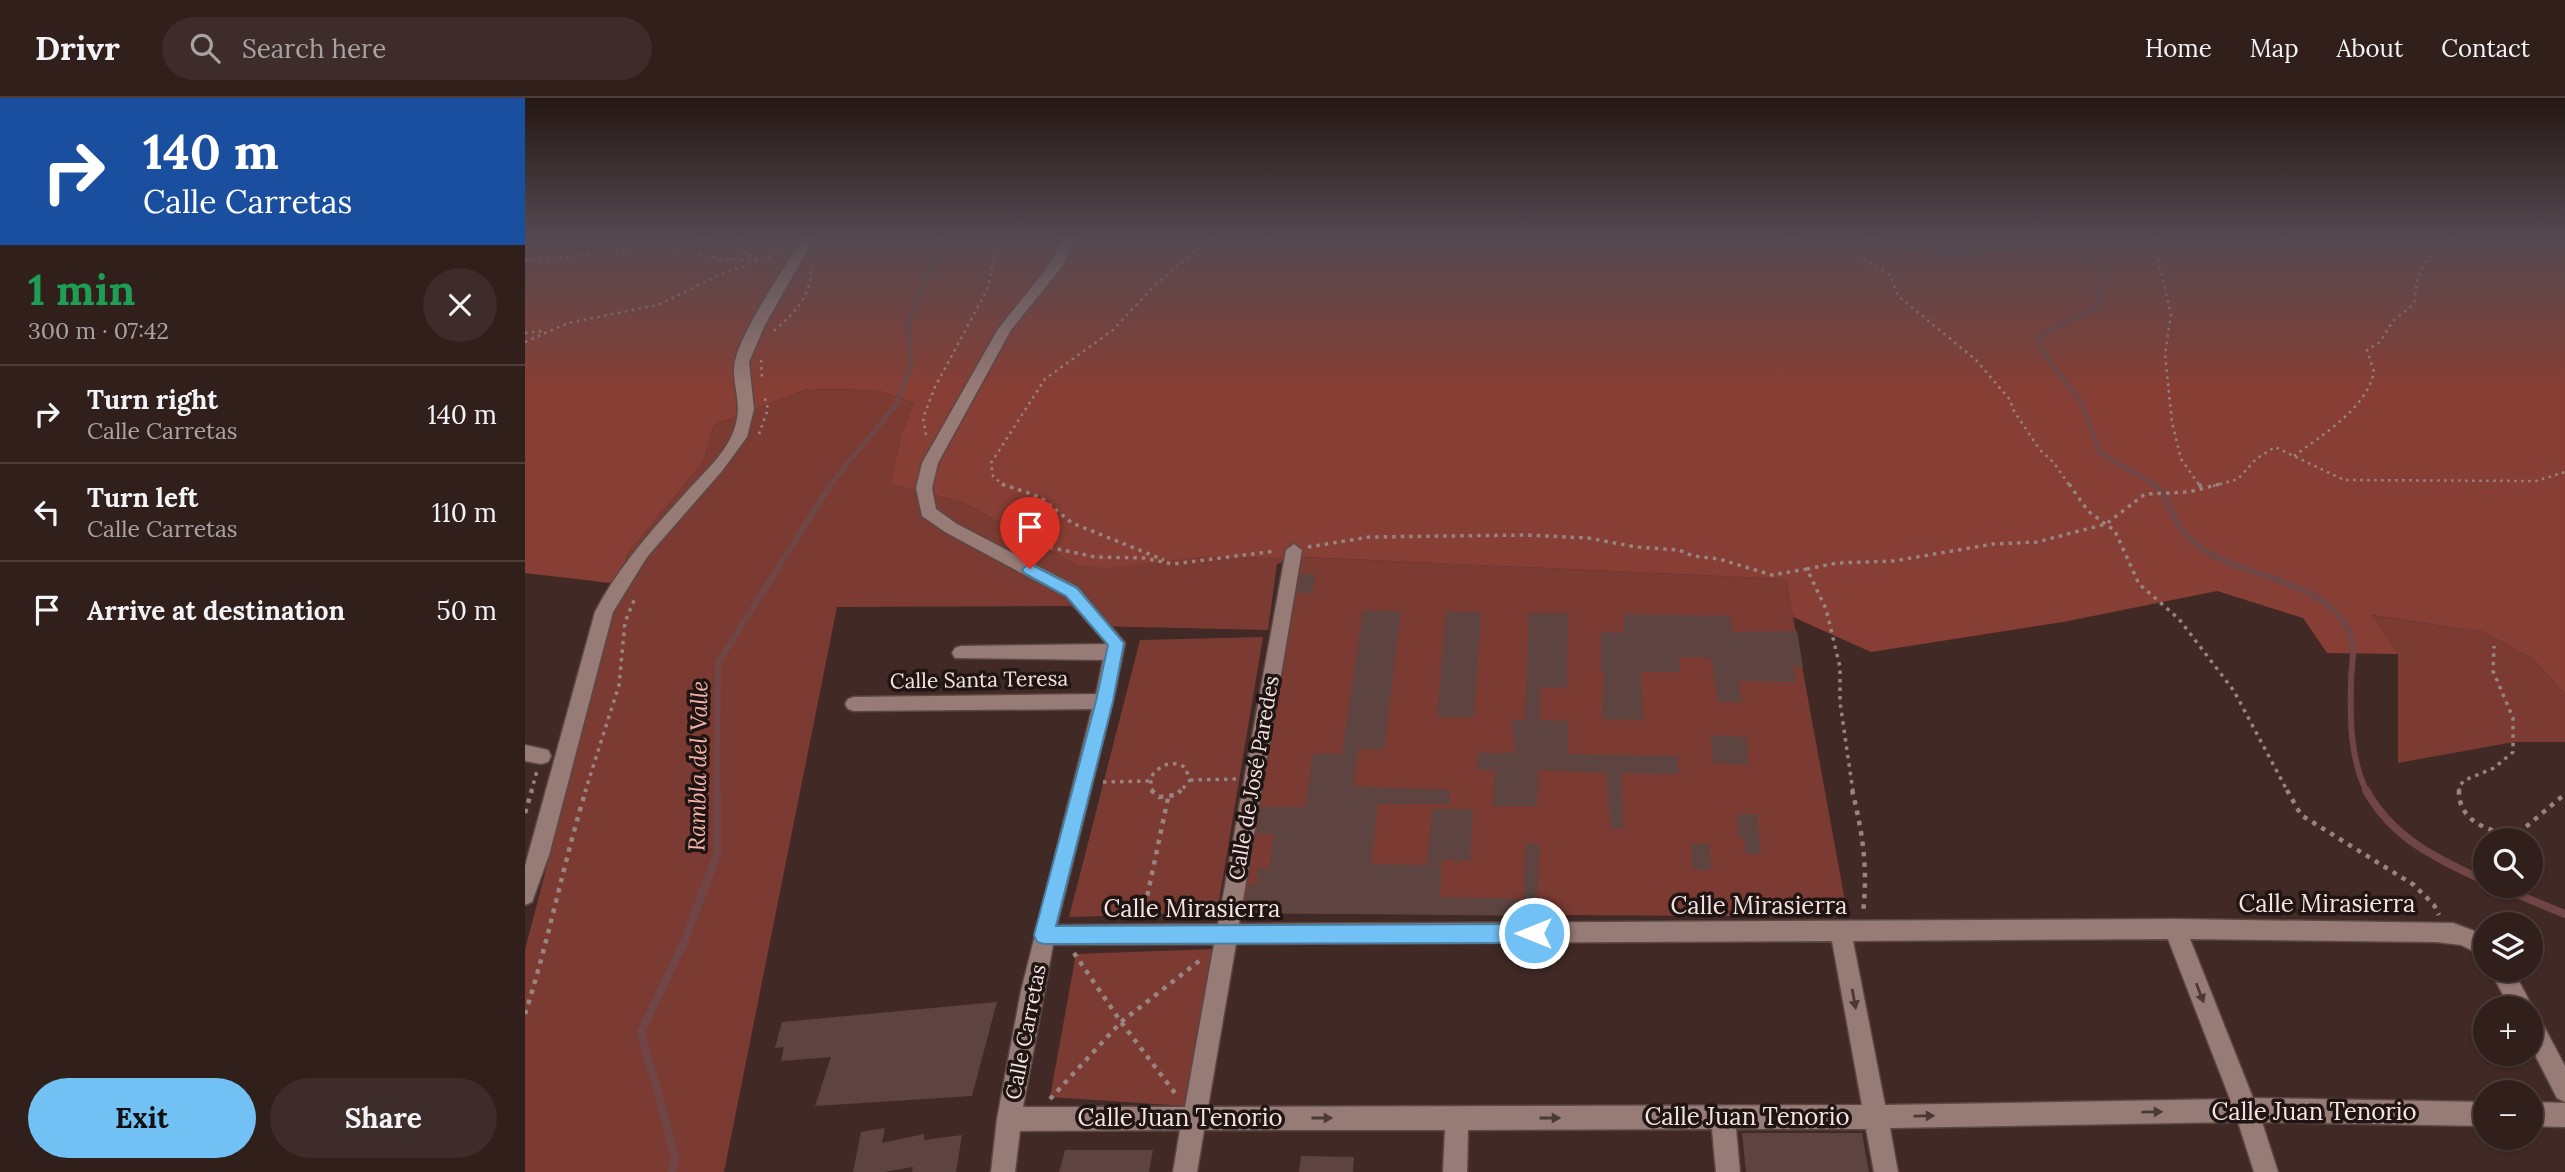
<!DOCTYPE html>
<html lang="en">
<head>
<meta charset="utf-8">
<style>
  body { margin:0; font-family:Lora,serif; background:#3d2c29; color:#f1f3f6; height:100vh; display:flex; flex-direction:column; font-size:26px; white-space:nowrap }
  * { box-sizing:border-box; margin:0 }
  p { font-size:23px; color:#a8a2a3 }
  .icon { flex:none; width:38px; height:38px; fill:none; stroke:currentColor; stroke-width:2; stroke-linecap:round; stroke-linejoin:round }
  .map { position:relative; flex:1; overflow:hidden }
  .side { display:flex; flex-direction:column; background:#311f1c; width:525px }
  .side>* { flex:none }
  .top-card { background:#1a4fa0; color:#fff; overflow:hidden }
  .tools { position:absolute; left:1948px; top:730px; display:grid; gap:14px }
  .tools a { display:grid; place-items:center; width:70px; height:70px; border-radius:50%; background:#311f1c; box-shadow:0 2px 5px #0004,0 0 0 2px #4c3d3b; font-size:35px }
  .pin { position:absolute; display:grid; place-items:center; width:60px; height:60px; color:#fff; margin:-72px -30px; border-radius:50% 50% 50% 0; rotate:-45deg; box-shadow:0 0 7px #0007 }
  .pin .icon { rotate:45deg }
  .me { position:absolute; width:77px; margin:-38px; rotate:270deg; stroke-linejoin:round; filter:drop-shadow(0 0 5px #0008) }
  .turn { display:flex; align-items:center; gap:24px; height:147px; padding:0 28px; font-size:32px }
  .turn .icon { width:91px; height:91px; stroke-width:2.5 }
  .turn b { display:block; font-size:49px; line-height:60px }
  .round { display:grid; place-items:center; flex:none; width:74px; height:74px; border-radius:37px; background:#3d2c29 }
  .headline { display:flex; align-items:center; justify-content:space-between; height:119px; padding:0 28px }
  h1 { font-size:42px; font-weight:700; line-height:52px; color:#1e9e55 }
  .button { display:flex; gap:14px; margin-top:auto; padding:14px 28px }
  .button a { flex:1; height:80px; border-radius:42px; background:#72c1f5; color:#111; font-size:28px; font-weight:700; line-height:80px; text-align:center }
  .button a+a { background:#3d2c29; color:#f1f3f6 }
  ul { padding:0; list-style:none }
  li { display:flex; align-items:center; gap:21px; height:98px; padding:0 28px; border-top:2px solid #4c3d3b }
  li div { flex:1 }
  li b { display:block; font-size:26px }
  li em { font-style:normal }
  header { display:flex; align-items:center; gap:42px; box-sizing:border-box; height:98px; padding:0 35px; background:#311f1c; border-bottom:2px solid #4c3d3b }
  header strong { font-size:33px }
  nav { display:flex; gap:38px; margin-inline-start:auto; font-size:24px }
  .search { width:490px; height:63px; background:#3d2c29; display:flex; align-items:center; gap:18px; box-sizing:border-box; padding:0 24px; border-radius:38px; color:#a8a2a3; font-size:26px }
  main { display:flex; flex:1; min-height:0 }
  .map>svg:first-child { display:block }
  .green { fill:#7b3b32 }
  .forest { fill:#873e34 }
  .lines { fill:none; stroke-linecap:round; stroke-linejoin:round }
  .stream-far2 { stroke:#6f4645; stroke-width:5 }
  .stream-far1 { stroke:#6f4645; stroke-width:6 }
  .stream { stroke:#6f4645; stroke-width:8 }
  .building { fill:#5d4440 }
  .minor-casing { stroke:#5b4845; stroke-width:3 }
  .path-far2 { stroke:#988481; stroke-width:2.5; stroke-dasharray:2.5 4.5; stroke-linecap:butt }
  .path-far1 { stroke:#988481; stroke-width:3.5; stroke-dasharray:3.5 5; stroke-linecap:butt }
  .path { stroke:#988481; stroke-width:4.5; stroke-dasharray:4.5 6; stroke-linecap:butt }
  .minor { fill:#977b76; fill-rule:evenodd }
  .oneway { fill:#4a3936 }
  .route { fill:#72c1f5; stroke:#4a7d9f; stroke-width:2 }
  .labels { text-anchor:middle; stroke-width:7; stroke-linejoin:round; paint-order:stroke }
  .street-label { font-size:21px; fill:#f3e3e1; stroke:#201513 }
  .water-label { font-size:23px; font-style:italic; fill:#f6b3a9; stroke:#201513 }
  .near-street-label { font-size:24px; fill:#f3e3e1; stroke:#201513 }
</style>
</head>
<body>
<header>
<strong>Drivr</strong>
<div class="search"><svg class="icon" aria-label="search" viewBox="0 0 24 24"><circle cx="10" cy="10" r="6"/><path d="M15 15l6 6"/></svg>Search here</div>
<nav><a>Home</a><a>Map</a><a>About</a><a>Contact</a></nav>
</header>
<main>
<section class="side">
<div class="top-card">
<div class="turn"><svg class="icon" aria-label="right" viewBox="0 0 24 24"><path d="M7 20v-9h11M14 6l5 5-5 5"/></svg><div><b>140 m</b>Calle Carretas</div></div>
</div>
<div class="headline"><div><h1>1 min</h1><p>300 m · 07:42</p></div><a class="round"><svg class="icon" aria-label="close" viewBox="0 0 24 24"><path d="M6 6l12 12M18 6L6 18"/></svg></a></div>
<ul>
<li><svg class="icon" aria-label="right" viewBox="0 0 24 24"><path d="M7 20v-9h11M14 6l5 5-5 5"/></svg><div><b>Turn right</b><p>Calle Carretas</p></div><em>140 m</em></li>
<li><svg class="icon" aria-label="left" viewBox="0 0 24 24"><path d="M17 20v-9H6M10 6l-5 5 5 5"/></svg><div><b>Turn left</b><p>Calle Carretas</p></div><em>110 m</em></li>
<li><svg class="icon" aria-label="arrive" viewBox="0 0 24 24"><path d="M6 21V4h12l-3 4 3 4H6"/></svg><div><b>Arrive at destination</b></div><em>50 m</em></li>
</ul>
<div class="button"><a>Exit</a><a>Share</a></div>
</section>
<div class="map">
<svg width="2040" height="1074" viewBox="0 0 2040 1074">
  <rect width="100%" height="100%" fill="#412925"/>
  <g class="green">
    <path d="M283 291 352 292 389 305 376 337 365 386 438 404 552 467 580 469 681 459H778L1261 481 1323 819 717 815 777 459 752 466 743 532 567 528 546 508 312 509 199 1074H0V852L103 455 178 364 189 327Z"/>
    <path d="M1845 517 1959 534 2008 561 2040 596V644H1989L1873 665V556Z"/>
    <path d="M738 539 692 815 544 819 615 542Z"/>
    <path d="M689 851 660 1008 525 999 551 856Z"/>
  </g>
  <path class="forest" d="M0 141H2040V596L2008 561 1959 534 1846 517 1873 556 1802 555 1778 520 1692 493 1538 524 1346 554 1268 519 1261 481 778 459H680L580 470 552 467 438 404 365 386 376 337 389 305 352 292 283 291 189 327 178 364 103 455 94 486 0 475Z"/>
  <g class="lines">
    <g class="stream-far2">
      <path d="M1347 141C1371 149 1396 156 1422 156 1473 156 1544 127 1581 174L1573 195 1572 210 1526 231 1512 241 1521 258 1557 306 1575 355 1632 388"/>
      <path d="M304 388 371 307 386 268 383 225 417 141"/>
    </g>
    <g class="stream-far1">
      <path d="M1629 386C1640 395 1642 405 1648 417 1653 429 1665 442 1676 450 1716 480 1803 481 1825 536 1831 552 1826 568 1826 584 1825 620 1825 661 1842 694"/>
      <path d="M192 694 193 565 306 386"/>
    </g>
    <g class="stream">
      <path d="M1841 692C1867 740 1912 761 1960 783"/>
      <path d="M1972 788 2040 816"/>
      <path d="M147 1074 150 1058 116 934 160 842 192 756V692"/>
    </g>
  </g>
  <g class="building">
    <path d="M776 476H790L787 495H772Z"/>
    <path d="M838 513H876L859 651H833L828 688 925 692V706H853L846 766 902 767 907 711H948L945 763 917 762 915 799 998 801 1001 746 1015 747 1012 801H1022V818L719 815 723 787 732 786 733 770 744 771 749 736H732L736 709H780L788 656H817Z"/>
    <path d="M921 513 956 515 949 619H912Z"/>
    <path d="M1004 515H1043L1042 590 1015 589V622L1043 623V656L1152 658 1154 676 1097 675 1098 730 1086 731 1081 675 1014 672 1012 708H968L970 672H952L953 655H990L987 622H1000Z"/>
    <path d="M1099 516 1206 518 1207 534 1272 533 1278 569H1268L1271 584 1214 583 1217 604H1193L1186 560 1154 559 1155 574H1116L1118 622 1077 621 1079 574H1076V534L1099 535Z"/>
    <path d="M1186 637 1222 639 1223 667 1188 665Z"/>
    <path d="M1212 716H1232L1236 756H1221L1219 740H1214Z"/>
    <path d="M1166 746H1184L1186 772 1168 771Z"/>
    <path d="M472 904 447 998 290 1008 306 959 256 963 259 949 250 950 257 924Z"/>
    <path d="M360 1030 357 1045 399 1036V1042L437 1037 431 1074H387L388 1069 359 1074H328L336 1034Z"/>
    <path d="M1217 1035H1337L1344 1074H1221Z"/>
    <path d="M540 1052H628L624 1074H534Z"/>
    <path d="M776 1058 829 1059 828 1074H774Z"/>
  </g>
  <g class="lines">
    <defs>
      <g id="minor">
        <path d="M277 141H289L240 227 224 264 229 311 222 339 197 373 122 459 88 514 24 757 7 804 0 807V768L70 514C93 470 124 435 157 399 173 380 197 360 207 337 221 305 205 288 210 263 217 231 259 171 277 141Z"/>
        <path d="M537 141H549L537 169 486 232 413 365 407 390 411 411 432 426 553 489 600 545 588 603 532 827 693 826 761 452 769 446 777 452 714 826 1650 821 1928 825 1960 837V859L1936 847 1911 844 1665 841 1728 1000 1960 1004V1028L1737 1024 1753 1074H1729L1713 1024 1365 1030 1373 1074H1349L1341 1031H1211L1215 1074H1191L1187 1031 943 1032 942 1074H918L920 1032H679L672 1074H648L655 1032 495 1033 490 1074H466L472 1021 496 893 567 611 329 613 323 611 320 606 323 601 329 599 571 596 578 562 430 560 427 555 430 550 436 548 582 546 541 499 420 434 397 418 391 390 397 365 473 231 526 165ZM1643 841 1705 1001 1360 1007 1328 843ZM1307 843 1337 1007 683 1009 711 846ZM689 846 660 1009H498L528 847Z"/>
        <path d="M0 647 23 652 26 658 23 664 16 666 0 663Z"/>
        <path d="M1965 872H1988L2008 910 2006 916 2014 919 2040 968V1004L2032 1000 2006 949V910H1985Z"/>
        <path d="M2006 1004 2040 1005V1029L2006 1028Z"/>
      </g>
    </defs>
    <use href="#minor" class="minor-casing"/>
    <g class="path-far2">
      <path d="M178 141 232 160"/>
      <path d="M213 141 222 147 258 153"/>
      <path d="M1265 141 1329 155 1365 177 1373 198 1451 262 1486 303 1487 310 1515 352 1529 365 1545 388"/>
      <path d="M1628 141 1646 216 1640 256 1647 324 1656 361 1675 388"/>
      <path d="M0 163 127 150 157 152 196 161 232 162"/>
      <path d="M249 233C271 213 287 198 286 167"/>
      <path d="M0 235 19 233"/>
      <path d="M0 244 43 225 133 207 196 176 258 154"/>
      <path d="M236 262 237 279"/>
      <path d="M234 336 243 311 239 297"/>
      <path d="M401 337 398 320 410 289 463 190 470 155 477 141"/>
      <path d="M1769 358C1797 337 1841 311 1849 274L1842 252 1855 244 1868 223 1889 206C1894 167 1895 162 1930 141"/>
      <path d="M479 388 468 378 466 365 520 281 588 232 630 187 684 141"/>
      <path d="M1688 388 1713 381 1731 361 1750 349 1819 382 2011 383 2040 374"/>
    </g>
    <g class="path-far1">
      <path d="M477 386 515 399 547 425 639 462"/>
      <path d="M1544 386 1563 413 1590 433 1614 486 1654 521 1709 593 1763 694"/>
      <path d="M1674 386 1676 389"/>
      <path d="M499 449 519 448 570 459 619 460 648 466 751 453"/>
      <path d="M783 449 845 439 1000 437 1063 440 1111 449 1154 452 1168 458 1194 461 1247 477 1282 471"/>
      <path d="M665 682 712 681"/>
      <path d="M578 684 624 683"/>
      <path d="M6 694 12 673"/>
      <path d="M60 694 94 587 100 524 110 500"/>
      <path d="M628 694 625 680C634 668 645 661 660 669L665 682 655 694"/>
      <path d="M1328 694 1315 604V569L1301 511 1282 471 1312 465 1369 463 1468 446 1512 444 1581 426 1620 396 1664 394 1695 386"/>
      <path d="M1934 694V688L1940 682 1969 670 1988 654V620L1968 573 1969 548"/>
    </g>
    <g class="path">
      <path d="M626 692 634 699 652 697 656 692"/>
      <path d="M1327 692C1338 736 1343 770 1338 815"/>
      <path d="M1762 692 1776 717 1889 787 1909 807 1914 817"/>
      <path d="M1934 692C1933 724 1964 733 1990 738L2040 696"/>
      <path d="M0 715 7 692"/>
      <path d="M618 818 643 700"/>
      <path d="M549 855 596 924 653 999"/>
      <path d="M0 916C24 842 38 766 61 692"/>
      <path d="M525 1001 596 924 678 860"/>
    </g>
    <use href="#minor" class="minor"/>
  </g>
  <defs><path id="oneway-solid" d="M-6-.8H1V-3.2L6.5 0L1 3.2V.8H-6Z" transform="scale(1.75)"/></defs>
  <g class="oneway">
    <use href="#oneway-solid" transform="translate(1675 895) rotate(69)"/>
    <use href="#oneway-solid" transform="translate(1329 901) rotate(80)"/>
    <use href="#oneway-solid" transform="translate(1627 1014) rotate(-1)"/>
    <use href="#oneway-solid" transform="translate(1399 1018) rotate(-1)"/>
    <use href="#oneway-solid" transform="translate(797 1020)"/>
    <use href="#oneway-solid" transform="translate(1025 1020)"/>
  </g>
  <linearGradient id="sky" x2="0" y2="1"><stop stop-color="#241714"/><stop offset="0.48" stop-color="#544951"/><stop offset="1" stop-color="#544951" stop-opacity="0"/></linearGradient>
  <rect width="2040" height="291" fill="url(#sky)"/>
  <path class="route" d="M505 466 552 490 599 545 588 603 531 828 1009 826 1016 829 1019 835 1016 842 1009 845 519 846 512 844 509 837 571 603 583 547 541 498 499 475 497 471Z"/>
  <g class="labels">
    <g class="street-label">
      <text transform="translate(454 582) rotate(-1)" y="7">Calle Santa Teresa</text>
      <text transform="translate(729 680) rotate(-80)" y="7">Calle de José Paredes</text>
      <text transform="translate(501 934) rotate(-79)" y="7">Calle Carretas</text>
    </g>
    <g class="water-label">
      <text transform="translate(173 668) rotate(-89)" y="8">Rambla del Valle</text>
    </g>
    <g class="near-street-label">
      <text x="1802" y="814">Calle Mirasierra</text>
      <text x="1234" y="816">Calle Mirasierra</text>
      <text x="667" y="819">Calle Mirasierra</text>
      <text x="1789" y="1022">Calle Juan Tenorio</text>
      <text x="1222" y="1027">Calle Juan Tenorio</text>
      <text x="655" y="1028">Calle Juan Tenorio</text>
    </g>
  </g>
</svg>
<div class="tools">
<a><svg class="icon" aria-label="search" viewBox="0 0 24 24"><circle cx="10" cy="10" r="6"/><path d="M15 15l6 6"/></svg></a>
<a><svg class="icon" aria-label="layers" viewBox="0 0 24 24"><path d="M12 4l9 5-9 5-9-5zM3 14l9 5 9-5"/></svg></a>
<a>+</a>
<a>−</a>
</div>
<div class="pin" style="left:505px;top:471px;background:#d93025"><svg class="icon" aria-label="arrive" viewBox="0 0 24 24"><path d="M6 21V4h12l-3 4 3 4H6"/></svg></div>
<svg class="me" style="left:1009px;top:835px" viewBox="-20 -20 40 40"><circle r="17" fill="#72c1f5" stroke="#fff" stroke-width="3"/><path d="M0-11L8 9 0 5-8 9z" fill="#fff"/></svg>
</div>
</main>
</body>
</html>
